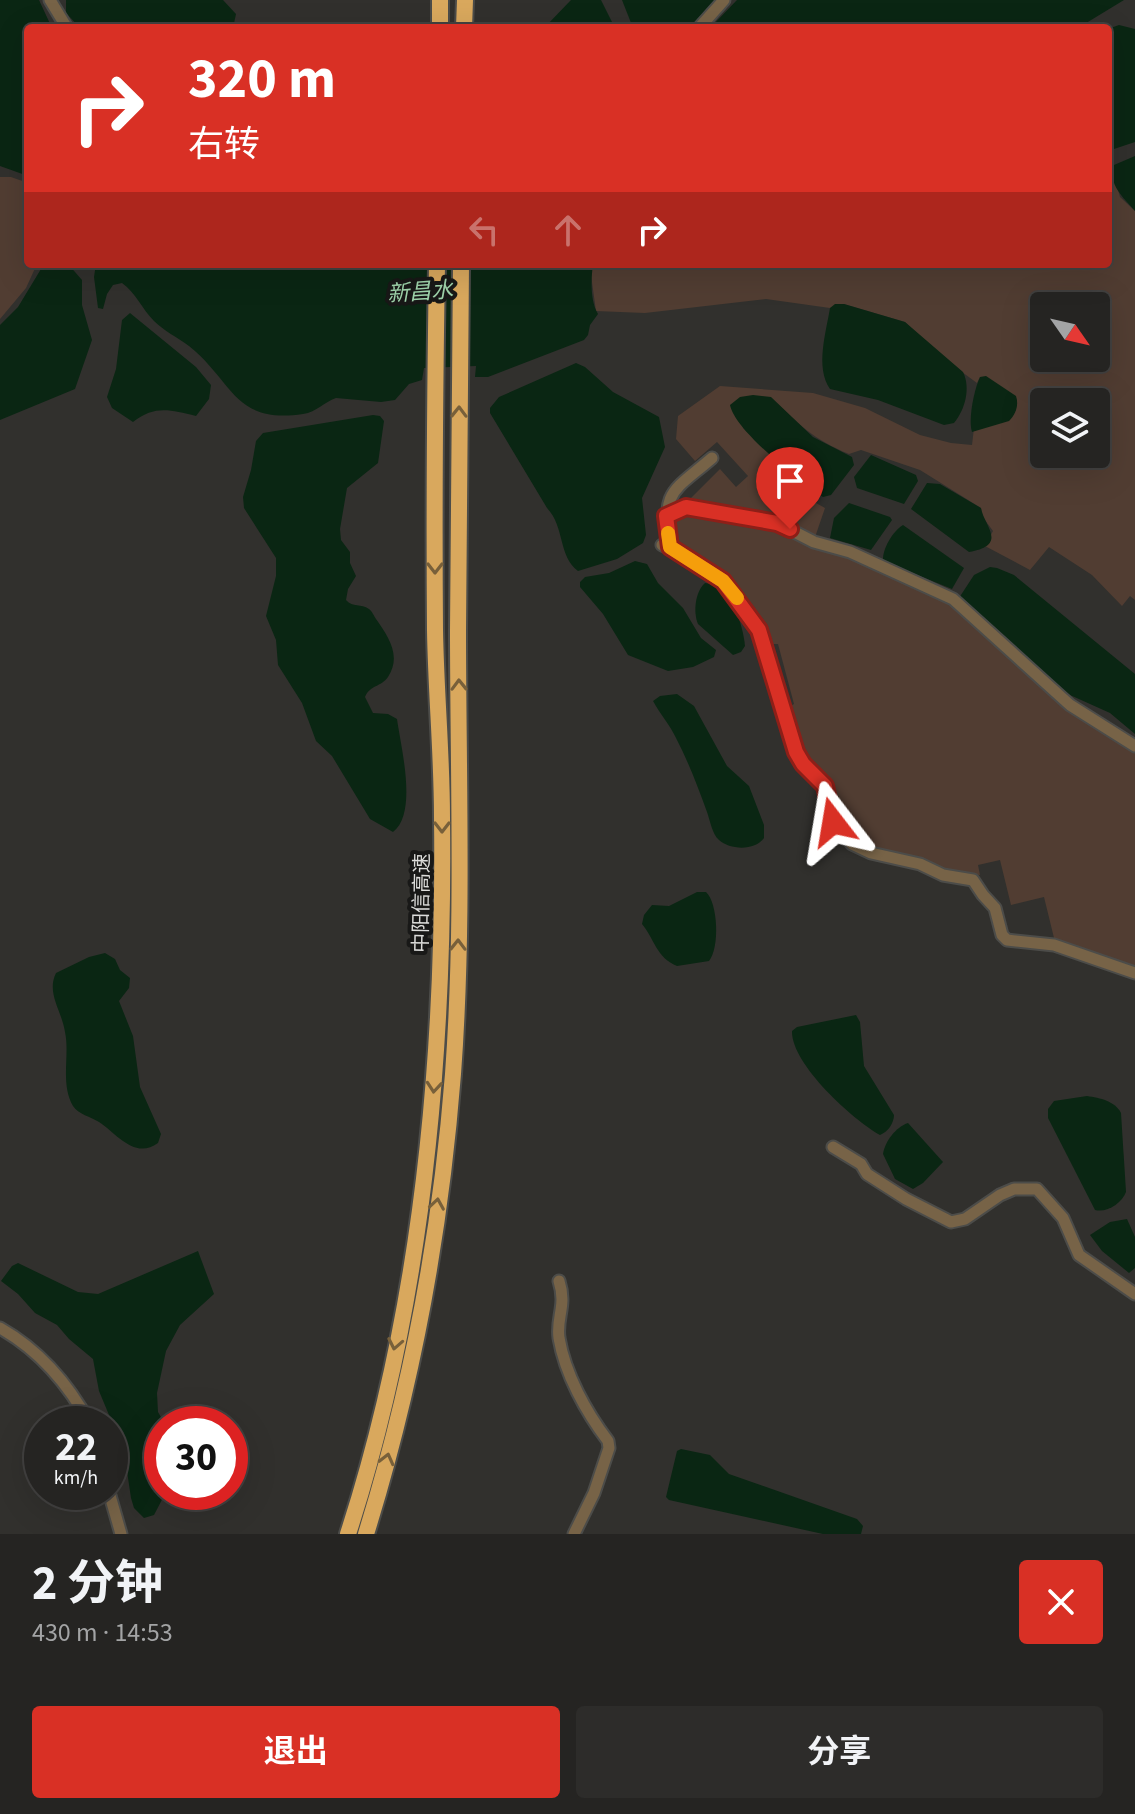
<!DOCTYPE html>
<html lang="zh">
<head>
<meta charset="utf-8">
<style>
  body { margin:0; font-family:"Source Sans 3","Noto Sans SC",sans-serif; background:#2d2c2a; color:#f1f3f6; height:100vh; display:flex; flex-direction:column; font-size:30px; white-space:nowrap }
  * { box-sizing:border-box; margin:0 }
  p { font-size:26px; color:#a3a4a5 }
  .icon { flex:none; width:44px; height:44px; fill:none; stroke:currentColor; stroke-width:2; stroke-linecap:round; stroke-linejoin:round }
  .map { position:relative; height:1534px; overflow:hidden }
  .drawer { display:flex; flex-direction:column; background:#252422; flex:1 }
  .drawer>* { flex:none }
  .banner { position:absolute; left:24px; top:24px; width:1088px; height:244px; border-radius:8px; box-shadow:0 8px 32px #0002,0 0 0 2px #424140; background:#d93025; color:#fff; overflow:hidden }
  .needle { width:52px; rotate:124deg }
  .controls { position:absolute; left:1030px; top:292px; display:grid; gap:16px }
  .controls a { display:grid; place-items:center; width:80px; height:80px; border-radius:8px; background:#252422; box-shadow:0 8px 32px #0002,0 0 0 2px #424140; font-size:40px }
  .speed { position:absolute; left:24px; top:1406px; display:flex; gap:16px; font-size:40px; font-weight:700; text-align:center }
  .speed>* { display:grid; place-content:center; width:104px; height:104px; border-radius:50%; background:#252422; box-shadow:0 8px 32px #0002,0 0 0 2px #424140; line-height:1 }
  .speed small { font-size:20px; font-weight:400 }
  .speed .limit { border:12px solid #d22; background:#fff; color:#111 }
  .pin { position:absolute; display:grid; place-items:center; width:68px; height:68px; color:#fff; margin:-82px -34px; border-radius:50% 50% 50% 0; rotate:-45deg; box-shadow:0 0 8px #0007 }
  .pin .icon { rotate:45deg }
  .me { position:absolute; width:88px; margin:-44px; rotate:346deg; stroke-linejoin:round; filter:drop-shadow(0 0 6px #0008) }
  .turn { display:flex; align-items:center; gap:28px; height:168px; padding:0 32px; font-size:36px }
  .turn .icon { width:104px; height:104px; stroke-width:2.5 }
  .turn b { display:block; font-size:56px; line-height:68px }
  .lanes { display:flex; align-items:center; height:76px; padding:0 32px; background:#0003; justify-content:center; gap:40px; direction:ltr }
  .lanes .off { opacity:.35 }
  .round { display:grid; place-items:center; flex:none; width:84px; height:84px; border-radius:8px; background:#2d2c2a }
  .overview { display:flex; align-items:center; justify-content:space-between; height:136px; padding:0 32px }
  h1 { font-size:48px; font-weight:700; line-height:60px }
  .action { display:flex; gap:16px; margin-top:auto; padding:16px 32px }
  .action a { flex:1; height:92px; border-radius:8px; background:#d93025; color:#fff; font-size:32px; font-weight:700; line-height:92px; text-align:center }
  .action a+a { background:#2d2c2a; color:#f1f3f6 }
  .map>svg:first-child { display:block }
  .green { fill:#513d32; fill-rule:evenodd }
  .water { fill:#0a2613 }
  .lines { fill:none; stroke-linecap:round; stroke-linejoin:round }
  .minor-casing { stroke:#4c4c49; stroke-width:15 }
  .highway-casing { stroke:#4c4c49; stroke-width:20 }
  .minor { stroke:#776347; stroke-width:11 }
  .highway { stroke:#d9a85d; stroke-width:16 }
  .oneway { stroke:#78603a }
  .route-casing { stroke:#8d1f18; stroke-width:20 }
  .route { stroke:#d93025; stroke-width:14 }
  .slow { stroke:#f59e0b; stroke-width:14 }
  .labels { text-anchor:middle; stroke-width:8; stroke-linejoin:round; paint-order:stroke }
  .street-label { font-size:20px; fill:#dcdcda; stroke:#181817 }
  .water-label { font-size:22px; font-style:italic; fill:#9fd4ab; stroke:#181817 }
</style>
</head>
<body>
<div class="map">
<svg width="1135" height="1534" viewBox="0 0 1135 1534">
  <rect width="100%" height="100%" fill="#31302d"/>
  <g class="green">
    <path d="M1108 167H1112L1120 197 1135 211V600L1130 596 1122 606 1092 575 1049 547 1030 570 985 546 993 531 982 516 981 508 920 470 861 450 849 454C812 439 799 424 770 397L743 428 811 489 807 498 825 508 812 546 870 564 951 602 1071 702 1135 739V969L1055 942 1044 897 1011 905 1000 860 978 865 980 875 945 873 857 844 844 832 812 769 798 748 785 709 794 704 778 644H769L766 635 728 580 673 540 670 519 720 469 736 487 748 476 717 442 695 461 676 439 678 416 720 386 813 393 865 408 920 435 951 443 972 445 980 377 977 383 947 361 905 322 844 304 830 308 766 299 645 313 596 311 591 275 593 264H1108ZM1044 306H1096V358H1044ZM1044 402H1096V454H1044Z"/>
    <path d="M0 177H11L28 183V264H37L26 288 0 319Z"/>
  </g>
  <g class="water">
    <path d="M0 0H39L52 28H28V176L0 166Z"/>
    <path d="M66 0H223L236 14 233 28H80L66 13Z"/>
    <path d="M571 0H601L615 28H544Z"/>
    <path d="M622 0H715L689 28H633Z"/>
    <path d="M737 0H1124L1078 28H710Z"/>
    <path d="M1119 25 1135 29V142L1108 151V29Z"/>
    <path d="M1135 156V211C1124 198 1107 184 1114 165Z"/>
    <path d="M44 264H68L82 280V305L92 340 75 389 0 420V325L18 307Z"/>
    <path d="M96 264H593C591 279 590 301 598 314L590 325 588 335 584 340 488 377H475L476 366 424 368 422 380 409 384 395 400 381 402 336 398C324 402 317 412 303 414 233 424 234 382 189 346 177 337 164 331 154 321 142 309 136 293 122 283L113 285 107 294 103 309 98 308 94 277Z"/>
    <path d="M835 304H844L905 322 963 372C971 388 965 410 954 423L944 425 878 400 830 389C815 367 826 333 830 308Z"/>
    <path d="M130 313 196 367 211 385 209 399 196 416C170 410 155 405 133 422L112 408 107 397 116 369 122 320Z"/>
    <path d="M576 363 585 367 613 392 659 417 665 447 642 498 646 535 643 543 617 559 578 571C558 556 565 527 547 508L490 413V408L499 397Z"/>
    <path d="M986 376 1016 396C1019 405 1016 414 1009 421L972 432C968 419 974 390 980 377Z"/>
    <path d="M753 395 771 397 813 437 852 457 854 465 831 495 823 497C800 481 735 431 730 405L740 397Z"/>
    <path d="M373 415 380 416 384 421 378 463 347 488 340 529 341 540 350 552V563L356 576 348 589 346 600C353 608 361 603 369 609 372 611 374 616 376 619 388 636 402 656 388 677 381 687 370 685 365 697L373 713 388 714 397 719C401 748 418 813 393 832L370 819 332 756 316 741 302 703 278 665 276 640 266 616 276 576V558L244 508 243 497 251 470 256 441 263 433Z"/>
    <path d="M871 455 916 475 918 481 904 504 857 488 854 477Z"/>
    <path d="M927 483 940 484 981 508C984 526 1009 545 969 552L911 509Z"/>
    <path d="M849 503 890 517 892 520 871 550 830 538 834 518Z"/>
    <path d="M903 525 964 568 952 589 883 561C882 549 893 531 903 525Z"/>
    <path d="M635 561 647 564 658 583 683 608 701 638 716 650 714 657 693 667 668 671 628 655 603 614 580 587V582L585 577 609 573Z"/>
    <path d="M990 567 997 568 1014 575 1135 674V734L1110 713 1070 695 1043 674 993 626 962 603 959 598 974 575Z"/>
    <path d="M705 583C731 584 743 625 745 646L741 652 733 655 698 624C693 612 695 592 705 583Z"/>
    <path d="M677 694 694 706 727 766 749 786 764 825V838C755 851 730 850 719 840 712 834 710 820 707 812 698 787 688 761 676 738 670 725 660 714 653 701L660 696Z"/>
    <path d="M697 892H706C718 903 720 948 709 961L677 966C656 957 655 940 642 924L644 915 652 905 669 906Z"/>
    <path d="M105 953 115 959 120 970 130 978 129 988 119 1001 133 1036 140 1087 161 1134 158 1143C135 1160 117 1134 99 1122 91 1117 78 1114 73 1106 60 1084 70 1055 65 1032 62 1011 46 993 56 973L89 957Z"/>
    <path d="M856 1015 860 1022 864 1066 894 1115C894 1123 888 1132 880 1135 853 1120 791 1064 792 1031L797 1027Z"/>
    <path d="M1087 1096C1100 1098 1115 1101 1121 1113L1126 1192C1122 1203 1107 1213 1095 1210L1048 1118V1109L1054 1101Z"/>
    <path d="M908 1123 943 1162 923 1183 913 1189 895 1179 883 1154C885 1141 896 1127 908 1123Z"/>
    <path d="M1127 1219 1135 1237V1268L1129 1273 1102 1251 1090 1235 1110 1222Z"/>
    <path d="M198 1251 214 1294 180 1325 166 1351 157 1393 158 1412 165 1424H162V1492H166L154 1515 144 1518 134 1508 131 1498 124 1451 99 1391 93 1359 69 1339 57 1325 35 1313 18 1294 1 1281 12 1266 18 1263 78 1292 98 1294Z"/>
    <path d="M681 1449 710 1455 729 1474 857 1519 863 1526 861 1534H823L669 1500 666 1497 677 1451Z"/>
  </g>
  <g class="lines">
    <defs>
      <g id="minor">
        <path d="M50 0 67 28"/>
        <path d="M699 28 724 0"/>
        <path d="M666 516 686 507 777 523 814 542 850 552 953 599 1070 705 1135 746"/>
        <path d="M662 545 678 551 723 581 759 630 796 752 803 764 825 786 833 822 852 844 871 853 920 864 943 875 973 880 983 895 995 908 1002 935 1007 940 1054 945 1135 973"/>
        <path d="M670 547C663 489 670 494 712 458"/>
        <path d="M833 1147 861 1164 867 1174 906 1199 951 1222 965 1219 1000 1195 1014 1189H1037L1063 1218 1079 1255 1135 1294"/>
        <path d="M559 1281C567 1306 556 1317 559 1338 565 1374 586 1412 608 1441L609 1448 594 1493 574 1534"/>
        <path d="M0 1328C39 1350 69 1385 90 1424"/>
        <path d="M109 1492 121 1534"/>
      </g>
      <g id="highway">
        <path d="M440 28V0"/>
        <path d="M464 28 465 0"/>
        <path d="M348 1534C422 1306 445 1055 442 817 442 755 436 693 435 630 434 508 435 386 437 264"/>
        <path d="M366 1534C412 1386 441 1228 453 1074 464 926 458 778 458 630 458 508 459 386 461 264"/>
      </g>
    </defs>
    <use href="#minor" class="minor-casing"/>
    <use href="#highway" class="highway-casing"/>
    <use href="#minor" class="minor"/>
    <use href="#highway" class="highway"/>
  </g>
  <defs><path id="oneway-chevron" d="M-2-3.5L2.5 0L-2 3.5" fill="none" stroke-width="1.6" stroke-linecap="round" stroke-linejoin="round" transform="scale(2)"/></defs>
  <g class="oneway">
    <use href="#oneway-chevron" transform="translate(459 412) rotate(-89)"/>
    <use href="#oneway-chevron" transform="translate(435 568) rotate(90)"/>
    <use href="#oneway-chevron" transform="translate(459 685) rotate(-91)"/>
    <use href="#oneway-chevron" transform="translate(442 827) rotate(90)"/>
    <use href="#oneway-chevron" transform="translate(458 945) rotate(-89)"/>
    <use href="#oneway-chevron" transform="translate(434 1087) rotate(95)"/>
    <use href="#oneway-chevron" transform="translate(437 1204) rotate(-81)"/>
    <use href="#oneway-chevron" transform="translate(395 1344) rotate(101)"/>
    <use href="#oneway-chevron" transform="translate(387 1459) rotate(-76)"/>
  </g>
  <g class="lines">
    <defs>
      <path id="route" d="M790 529 777 523 686 507 666 516 670 547 723 581 759 630 796 752 803 764 825 786 833 822"/>
    </defs>
    <use href="#route" class="route-casing"/>
    <use href="#route" class="route"/>
    <path class="slow" d="M668 533 670 547 723 581 737 598"/>
  </g>
  <g class="labels">
    <g class="street-label">
      <text transform="translate(421 903) rotate(-89)" y="7">中阳信高速</text>
    </g>
    <g class="water-label">
      <text transform="translate(420 291) rotate(-4)" y="8">新昌水</text>
    </g>
  </g>
</svg>
<div class="controls">
<a><svg class="needle" viewBox="-14 -14 28 28"><path d="M0-13l5 13h-10z" fill="#e53935"/><path d="M0 13l5-13h-10z" fill="#a3a4a5"/></svg></a>
<a><svg class="icon" aria-label="layers" viewBox="0 0 24 24"><path d="M12 4l9 5-9 5-9-5zM3 14l9 5 9-5"/></svg></a>
</div>
<div class="speed"><div>22<small>km/h</small></div><div class="limit">30</div></div>
<div class="pin" style="left:790px;top:529px;background:#d93025"><svg class="icon" aria-label="arrive" viewBox="0 0 24 24"><path d="M6 21V4h12l-3 4 3 4H6"/></svg></div>
<svg class="me" style="left:833px;top:822px" viewBox="-20 -20 40 40"><path d="M0-17L14 15 0 8-14 15z" fill="#d93025" stroke="#fff" stroke-width="4"/></svg>
<div class="banner">
<div class="turn"><svg class="icon" aria-label="right" viewBox="0 0 24 24"><path d="M7 20v-9h11M14 6l5 5-5 5"/></svg><div><b>320 m</b>右转</div></div>
<div class="lanes"><svg class="icon off" aria-label="left" viewBox="0 0 24 24"><path d="M17 20v-9H6M10 6l-5 5 5 5"/></svg><svg class="icon off" aria-label="ahead" viewBox="0 0 24 24"><path d="M12 20V5M6 11l6-6 6 6"/></svg><svg class="icon" aria-label="right" viewBox="0 0 24 24"><path d="M7 20v-9h11M14 6l5 5-5 5"/></svg></div>
</div>
</div>
<section class="drawer">
<div class="overview"><div><h1>2 分钟</h1><p>430 m · 14:53</p></div><a class="round" style="background:#d93025;color:#fff"><svg class="icon" aria-label="close" viewBox="0 0 24 24"><path d="M6 6l12 12M18 6L6 18"/></svg></a></div>
<div class="action"><a>退出</a><a>分享</a></div>
</section>
</body>
</html>
